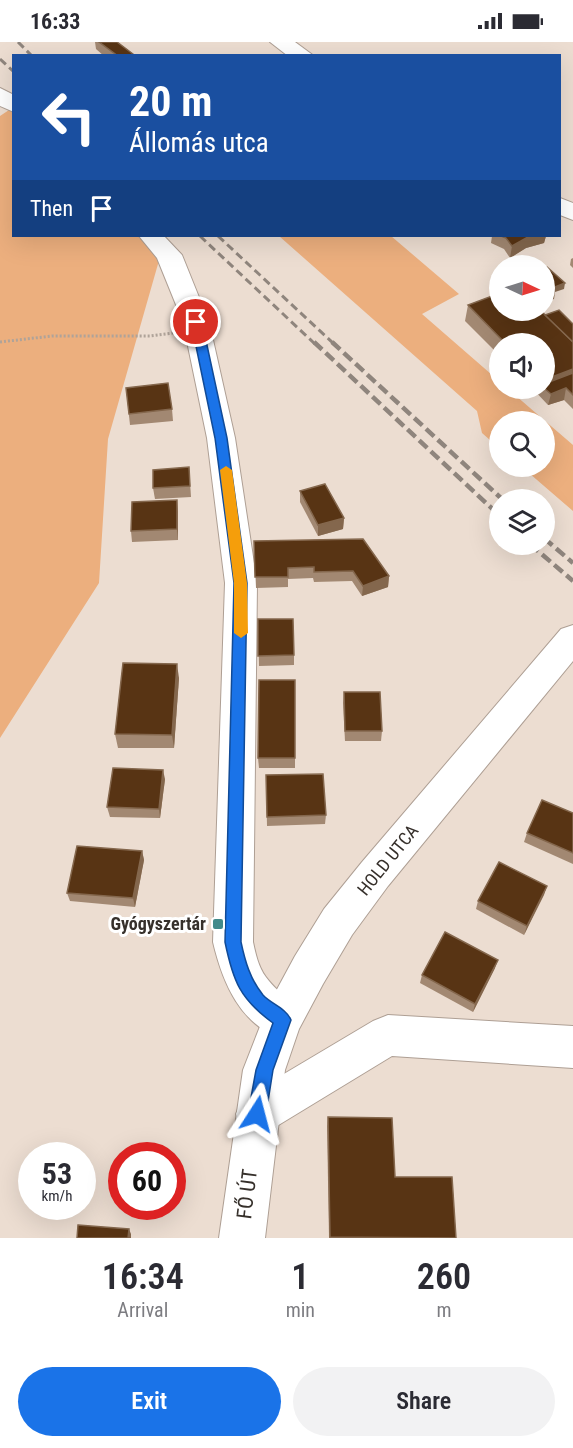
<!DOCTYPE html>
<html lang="en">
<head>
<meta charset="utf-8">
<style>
  body { margin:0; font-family:"Roboto Condensed",sans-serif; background:#f2f2f3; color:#2b2b33; height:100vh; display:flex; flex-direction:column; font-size:22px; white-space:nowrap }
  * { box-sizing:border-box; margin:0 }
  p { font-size:20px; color:#7c7c81 }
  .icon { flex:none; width:33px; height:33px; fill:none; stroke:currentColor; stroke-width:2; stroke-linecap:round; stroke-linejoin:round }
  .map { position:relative; height:1196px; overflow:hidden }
  .side { display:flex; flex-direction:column; background:#fff; flex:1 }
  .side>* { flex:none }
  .hud { position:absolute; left:12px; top:12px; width:549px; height:183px; border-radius:0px; box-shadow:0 6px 24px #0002; background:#1a4fa0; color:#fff; overflow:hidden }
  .needle { width:39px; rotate:94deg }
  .buttons { position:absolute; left:489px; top:213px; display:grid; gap:12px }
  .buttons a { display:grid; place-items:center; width:66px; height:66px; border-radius:50%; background:#fff; box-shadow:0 6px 24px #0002; font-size:30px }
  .speed { position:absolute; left:18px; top:1100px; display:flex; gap:12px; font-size:30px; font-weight:700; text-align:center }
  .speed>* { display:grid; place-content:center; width:78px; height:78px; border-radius:50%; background:#fff; box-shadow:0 6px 24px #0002; line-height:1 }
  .speed small { font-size:15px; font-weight:400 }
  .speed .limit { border:9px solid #d22; background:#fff; color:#111 }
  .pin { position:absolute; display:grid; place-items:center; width:51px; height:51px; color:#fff; margin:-26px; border:3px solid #fff; border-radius:50%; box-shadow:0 2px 6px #0007 }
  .me { position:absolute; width:66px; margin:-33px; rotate:9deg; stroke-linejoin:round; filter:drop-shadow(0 0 4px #0008) }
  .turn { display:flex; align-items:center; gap:21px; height:126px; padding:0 18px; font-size:27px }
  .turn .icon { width:78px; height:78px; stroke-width:2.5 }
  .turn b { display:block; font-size:42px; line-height:51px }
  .then { display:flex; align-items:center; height:57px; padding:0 18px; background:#0003; gap:12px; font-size:22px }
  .eta { display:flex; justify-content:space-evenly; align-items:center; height:102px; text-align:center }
  .eta b { font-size:36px; font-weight:600; line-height:42px }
  .cta { display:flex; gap:12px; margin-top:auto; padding:12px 18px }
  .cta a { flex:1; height:69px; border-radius:36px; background:#1a73e8; color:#fff; font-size:24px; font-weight:600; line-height:69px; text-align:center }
  .cta a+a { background:#f2f2f3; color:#2b2b33 }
  .status { display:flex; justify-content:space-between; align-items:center; height:42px; padding:0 30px; background:#fff; direction:ltr }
  .status svg { height:16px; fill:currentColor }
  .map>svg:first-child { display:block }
  .green { fill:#ecaf7e }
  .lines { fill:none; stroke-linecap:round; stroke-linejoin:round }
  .minor-casing { stroke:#ae9f94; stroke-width:2 }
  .major-casing { stroke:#ae9f94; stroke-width:2 }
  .path { stroke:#afa399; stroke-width:3; stroke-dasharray:2 2; stroke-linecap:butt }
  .minor { fill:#fff; fill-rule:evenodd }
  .major { fill:#fff; fill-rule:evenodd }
  .rail-far1 { stroke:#8f857d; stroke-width:3; stroke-dasharray:8 4.5; stroke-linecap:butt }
  .rail { stroke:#8f857d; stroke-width:4.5; stroke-dasharray:11 5; stroke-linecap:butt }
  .wall { fill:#a28872 }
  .shaded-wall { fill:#84674d }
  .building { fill:#583414; stroke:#84674d; stroke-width:1.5 }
  .route { fill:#1a73e8; stroke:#114b97; stroke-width:1.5 }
  .slow { fill:#f59e0b }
  .poi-dot { fill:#428a8a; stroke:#fff; stroke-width:2 }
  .labels { text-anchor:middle; stroke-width:6; stroke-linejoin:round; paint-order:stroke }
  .street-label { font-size:18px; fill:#36302b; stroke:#fff }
  .poi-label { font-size:18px; font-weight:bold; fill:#36302b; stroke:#fff; text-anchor:end }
  .near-street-label { font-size:21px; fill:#36302b; stroke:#fff }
</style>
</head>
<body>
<div class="status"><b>16:33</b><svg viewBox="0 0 49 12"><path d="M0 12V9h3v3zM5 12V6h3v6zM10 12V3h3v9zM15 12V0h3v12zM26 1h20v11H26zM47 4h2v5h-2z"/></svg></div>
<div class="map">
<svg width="573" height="1196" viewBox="0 0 573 1196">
  <rect width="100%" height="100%" fill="#ecddd1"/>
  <g class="green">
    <path d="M9 68 14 71V194H140L160 215 108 397 99 541 0 696V74Z"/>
    <path d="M279 194H391L459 252 422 272 499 339 500 346 508 347 573 403V469L522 425 544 424V380H500L499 406 482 391 477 369Z"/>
  </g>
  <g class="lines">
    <defs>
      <g id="minor">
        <path d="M0 46 14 53V70L0 64Z"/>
        <path d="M139 194H164L182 213 209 280 235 396 257 541 253 900C256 914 259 928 269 939 282 955 294 958 302 978L296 992 282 998C240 981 223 942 213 900L225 541 207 396 183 280 157 216Z"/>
        <path d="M388 973 573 984V1026L392 1014 272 1087 257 1093 242 1087 236 1072 242 1057 373 979Z"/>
      </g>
      <g id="major">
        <path d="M270 0H295L314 14H288Z"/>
        <path d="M560 156 573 161V178L560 173Z"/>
        <path d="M573 583V619L388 844 352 893 323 942 299 987 285 1028 265 1196H219L243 1028 268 964 295 914 324 867 362 820 561 587Z"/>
      </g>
    </defs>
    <use href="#minor" class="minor-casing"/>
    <use href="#major" class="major-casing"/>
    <path class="path" d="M0 300 52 294H150L173 291"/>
    <use href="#minor" class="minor"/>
    <use href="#major" class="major"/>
    <g class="rail-far1">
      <path d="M18 0 32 14"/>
      <path d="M0 17 14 30"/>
      <path d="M200 194 315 302"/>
      <path d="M218 194 334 302"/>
    </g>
    <g class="rail">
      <path d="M314 300 500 474"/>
      <path d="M332 300 503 458"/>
      <path d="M544 496 573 521"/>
      <path d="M530 502 573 539"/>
    </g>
  </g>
  <g class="wall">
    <path d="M95 0H117L133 12 134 14H104L96 7Z"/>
    <path d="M492 194H546L544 201 526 206 510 216 504 207 491 201Z"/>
    <path d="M573 216V226L570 223 571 217Z"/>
    <path d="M468 263 545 273 573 282V367L564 358 548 363 532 346H544V302H500V314L465 279Z"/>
    <path d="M126 346 172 367 173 379 130 383Z"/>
    <path d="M189 425 191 455 155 457 153 446Z"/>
    <path d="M300 449 344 476 343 487 318 494 300 460Z"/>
    <path d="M178 469V498L132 500 131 489Z"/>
    <path d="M254 499 389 534 388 545 362 554 352 539 314 540 313 536 288 537V545L256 546Z"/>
    <path d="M258 577 294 613V623L259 624Z"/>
    <path d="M179 636 174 706H118L115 692Z"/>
    <path d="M295 638V726H259L258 716Z"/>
    <path d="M344 650 382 689 381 699H345L343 661Z"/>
    <path d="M266 733 326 773 325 782 267 784Z"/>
    <path d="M165 737 160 776 110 775 107 765Z"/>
    <path d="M573 771V822L524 800 527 791Z"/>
    <path d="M142 809 144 818 135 865 70 859 67 851Z"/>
    <path d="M547 844 524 893 476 867 478 859Z"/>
    <path d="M495 926 473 970 420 941 422 933Z"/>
    <path d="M328 1075 395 1135 456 1196H329L327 1084Z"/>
  </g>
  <g class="shaded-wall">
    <path d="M533 194H546L544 201 526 206 510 216 512 204 528 195Z"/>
    <path d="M565 241 564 247 555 250 554 257 544 260V250L550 246Z"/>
    <path d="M573 327V341L544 346V338Z"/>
    <path d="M566 346 564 358 548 363 551 352Z"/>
    <path d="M177 458 178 469V498L177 487Z"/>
    <path d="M344 476 343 487 318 494V483Z"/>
    <path d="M389 534 388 545 362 554 363 544Z"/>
    <path d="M177 622 179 636 174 706 172 693Z"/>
    <path d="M163 728 165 737 160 776 159 767Z"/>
    <path d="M142 809 144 818 135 865 133 856Z"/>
    <path d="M547 844 544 853 524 893 527 884Z"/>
    <path d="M498 918 495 926 473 970 475 962Z"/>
    <path d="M129 1187 131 1192V1196H128Z"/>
  </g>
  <g class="building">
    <path d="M99 0H117L133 12 129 14H118Z"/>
    <path d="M501 194H533L528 195 512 204 506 196Z"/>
    <path d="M547 225 565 241 555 245 544 235V226Z"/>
    <path d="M544 235 556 246 544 250Z"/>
    <path d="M500 251V268H540L573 300V327L544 338V302H506L468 263Z"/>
    <path d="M559 268 573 282V300L545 273Z"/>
    <path d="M573 331V353L566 346 551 352 544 346V342Z"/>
    <path d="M168 341 172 367 129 372 126 346Z"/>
    <path d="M189 425 190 444 153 446V428Z"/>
    <path d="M325 442 344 476 318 483 300 449Z"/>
    <path d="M177 458V487L131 489 132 460Z"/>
    <path d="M363 497 389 534 363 544 353 529 314 530V525L288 526V535H255L254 499Z"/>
    <path d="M258 577H293L294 613 258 614Z"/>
    <path d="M123 621 177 622 172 693 115 692Z"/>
    <path d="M259 638H295V716H258Z"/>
    <path d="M344 650H380L382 689H345Z"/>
    <path d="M113 726 163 728 159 767 107 765Z"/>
    <path d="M323 732 326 773 267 775 266 733Z"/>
    <path d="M542 758 573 771V811L527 791Z"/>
    <path d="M77 804 142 809 133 856 67 851Z"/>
    <path d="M499 820 547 844 527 884 478 859Z"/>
    <path d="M445 890 498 918 475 962 422 933Z"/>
    <path d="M328 1075 392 1076 395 1135H452L456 1196 330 1195Z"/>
    <path d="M78 1183 129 1187 128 1196H77Z"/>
  </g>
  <path class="route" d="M196 277 202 280 227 396 247 541 241 900C245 919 250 937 263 953 271 962 286 966 291 978L273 1028 266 1072 263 1078 257 1081 251 1078 248 1072 256 1028 273 981C240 957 233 939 225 900L234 541 215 396 191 280Z"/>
  <path class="slow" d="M226 424 232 428 247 541 248 591 241 596 234 591V541L220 428Z"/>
  <rect class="poi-dot" x="212" y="876" width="12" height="12" rx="3"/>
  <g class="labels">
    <g class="street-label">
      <text transform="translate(388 818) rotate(-51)" y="6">HOLD UTCA</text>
    </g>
    <g class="poi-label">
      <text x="206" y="888">Gyógyszertár</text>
    </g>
    <g class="near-street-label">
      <text transform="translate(247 1152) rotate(-83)" y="7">FŐ ÚT</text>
    </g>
  </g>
</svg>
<div class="buttons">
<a><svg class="needle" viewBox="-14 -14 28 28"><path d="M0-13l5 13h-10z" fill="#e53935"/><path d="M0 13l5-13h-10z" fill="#7c7c81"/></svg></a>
<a><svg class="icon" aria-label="sound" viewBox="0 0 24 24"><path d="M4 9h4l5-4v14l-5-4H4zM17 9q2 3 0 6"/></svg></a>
<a><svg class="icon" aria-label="search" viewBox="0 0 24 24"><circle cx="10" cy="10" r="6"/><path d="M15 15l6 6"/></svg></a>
<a><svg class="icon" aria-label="layers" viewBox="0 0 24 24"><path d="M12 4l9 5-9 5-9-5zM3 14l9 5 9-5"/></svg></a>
</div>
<div class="speed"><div>53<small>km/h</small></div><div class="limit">60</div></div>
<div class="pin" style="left:196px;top:280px;background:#d93025"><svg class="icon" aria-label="arrive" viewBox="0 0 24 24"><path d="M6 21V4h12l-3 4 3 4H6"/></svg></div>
<svg class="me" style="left:257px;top:1072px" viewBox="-20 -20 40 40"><path d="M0-17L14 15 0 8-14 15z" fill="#1a73e8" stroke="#fff" stroke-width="4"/></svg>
<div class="hud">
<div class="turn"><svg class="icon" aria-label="left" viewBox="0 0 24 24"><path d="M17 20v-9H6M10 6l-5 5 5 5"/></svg><div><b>20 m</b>Állomás utca</div></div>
<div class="then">Then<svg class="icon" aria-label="arrive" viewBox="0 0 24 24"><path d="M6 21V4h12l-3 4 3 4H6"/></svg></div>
</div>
</div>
<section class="side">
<div class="eta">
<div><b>16:34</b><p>Arrival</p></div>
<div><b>1</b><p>min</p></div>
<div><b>260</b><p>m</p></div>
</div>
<div class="cta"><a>Exit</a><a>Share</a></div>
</section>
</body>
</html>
